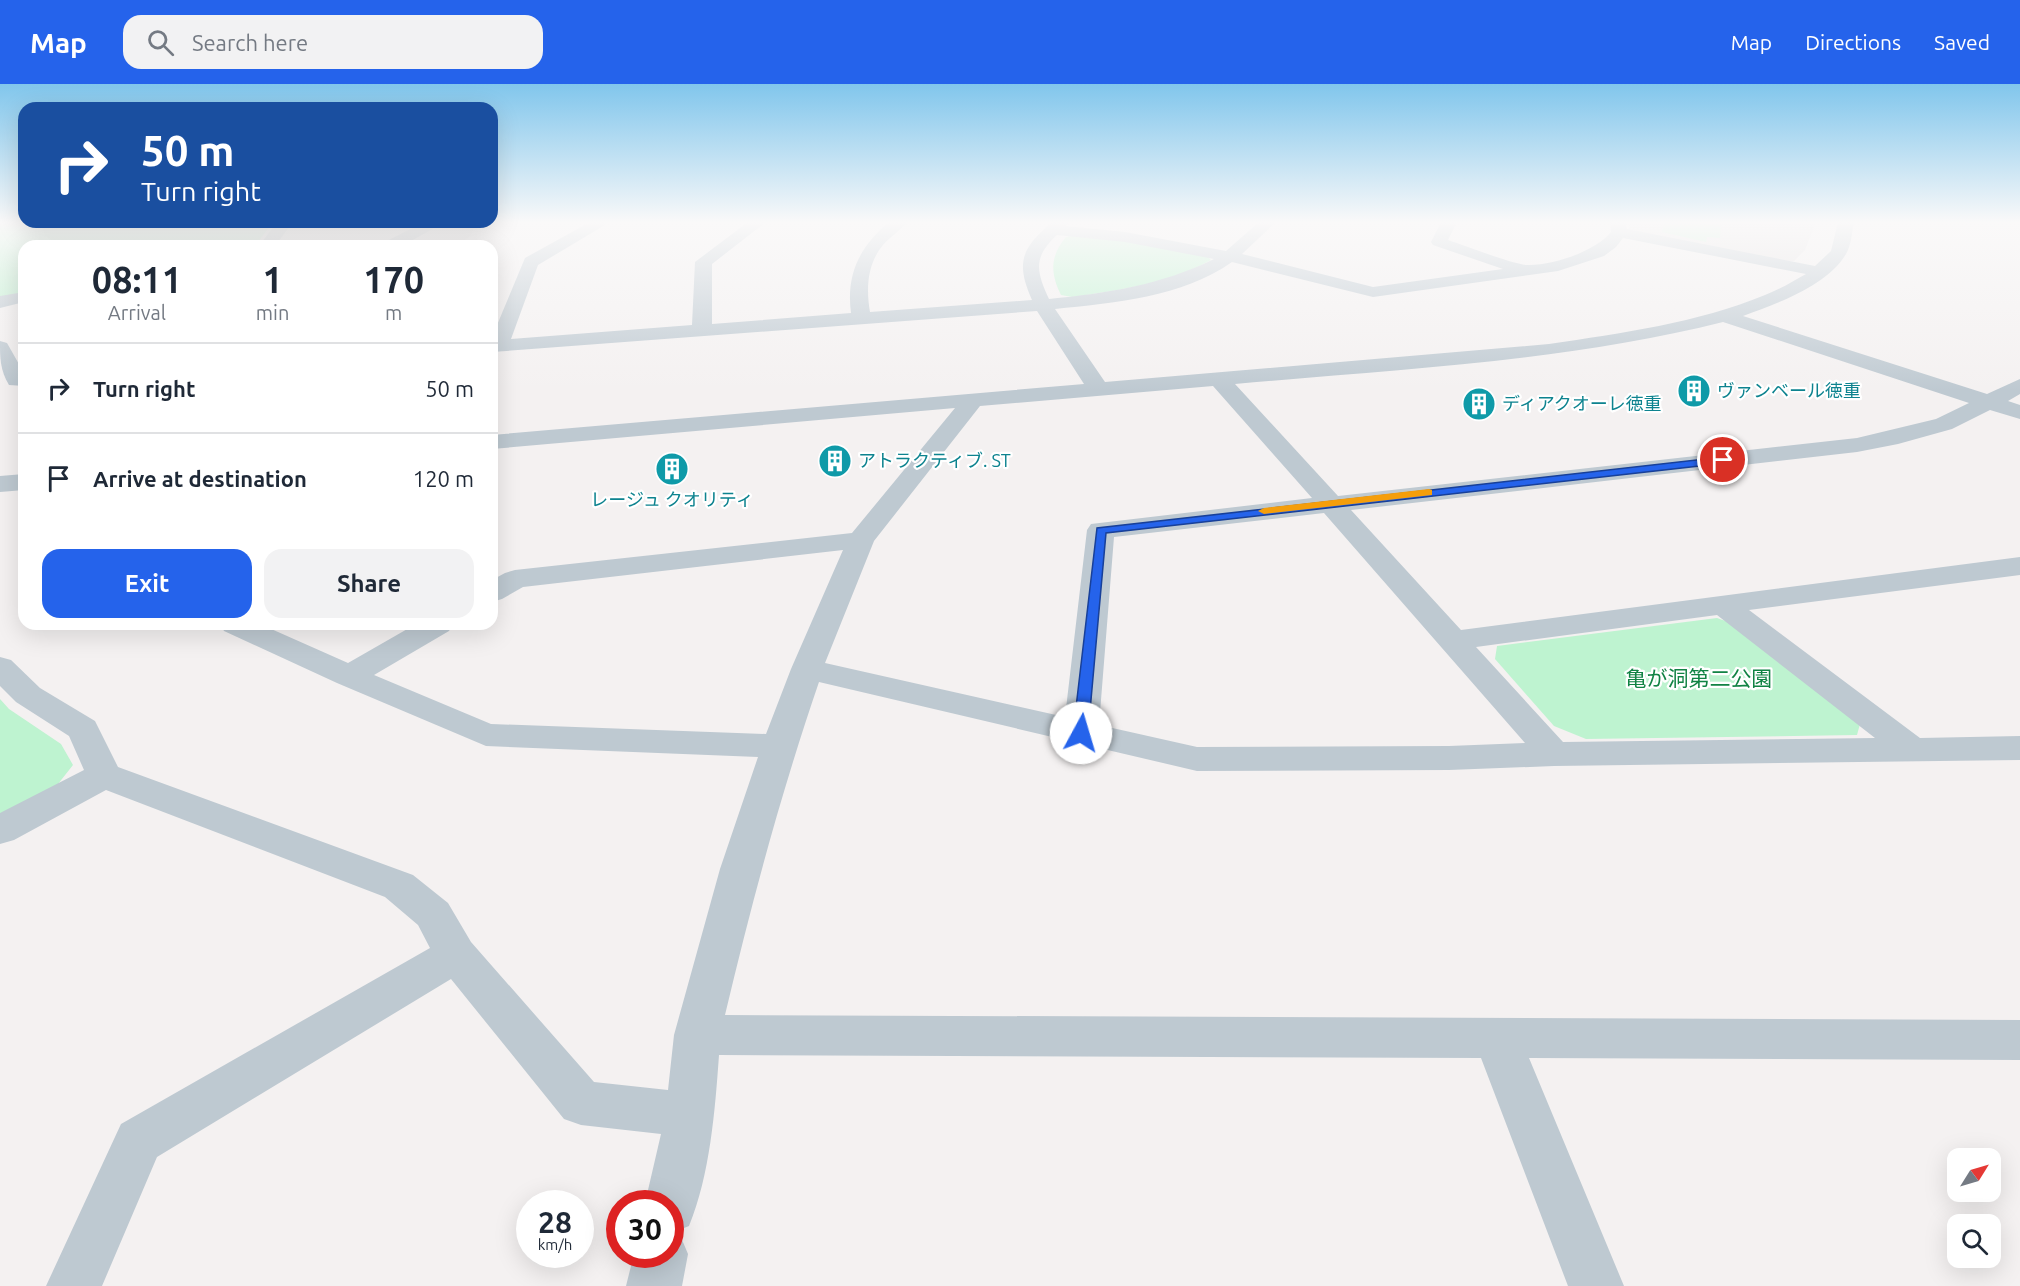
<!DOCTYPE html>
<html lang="en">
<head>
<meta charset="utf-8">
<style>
  body { margin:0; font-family:Ubuntu,"Noto Sans JP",sans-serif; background:#f2f2f3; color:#1f2937; height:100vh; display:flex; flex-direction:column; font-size:22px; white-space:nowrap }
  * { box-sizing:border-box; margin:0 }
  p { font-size:20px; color:#747a83 }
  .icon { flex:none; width:33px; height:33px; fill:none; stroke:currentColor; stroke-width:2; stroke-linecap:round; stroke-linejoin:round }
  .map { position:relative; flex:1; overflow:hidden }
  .side { position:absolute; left:18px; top:156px; width:480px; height:390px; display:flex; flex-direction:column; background:#fff; border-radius:18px; box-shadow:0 6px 24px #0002 }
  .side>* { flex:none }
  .top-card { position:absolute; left:18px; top:18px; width:480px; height:126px; border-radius:18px; box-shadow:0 6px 24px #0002; background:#1a4fa0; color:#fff; overflow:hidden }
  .needle { width:39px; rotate:53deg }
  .controls { position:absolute; left:1947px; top:1064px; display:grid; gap:12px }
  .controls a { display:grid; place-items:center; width:54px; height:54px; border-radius:12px; background:#fff; box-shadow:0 6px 24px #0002; font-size:30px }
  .speed { position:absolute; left:516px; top:1106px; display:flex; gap:12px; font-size:30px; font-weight:700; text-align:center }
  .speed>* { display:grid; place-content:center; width:78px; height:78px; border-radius:50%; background:#fff; box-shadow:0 6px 24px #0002; line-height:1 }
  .speed small { font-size:15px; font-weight:400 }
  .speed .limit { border:9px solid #d22; background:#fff; color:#111 }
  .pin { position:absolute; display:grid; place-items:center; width:51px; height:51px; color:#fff; margin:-26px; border:3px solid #fff; border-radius:50%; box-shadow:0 2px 6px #0007 }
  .me { position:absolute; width:66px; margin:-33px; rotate:6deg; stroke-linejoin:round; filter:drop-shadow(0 0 4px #0008) }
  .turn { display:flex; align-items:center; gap:21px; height:126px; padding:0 24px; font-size:27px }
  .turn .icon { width:78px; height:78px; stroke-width:2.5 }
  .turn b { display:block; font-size:42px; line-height:51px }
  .eta { display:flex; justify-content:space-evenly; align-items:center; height:102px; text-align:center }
  .eta b { font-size:36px; font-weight:700; line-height:42px }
  .primary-button { display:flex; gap:12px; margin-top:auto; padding:12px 24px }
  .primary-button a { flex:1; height:69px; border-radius:18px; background:#2563eb; color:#fff; font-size:24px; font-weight:700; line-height:69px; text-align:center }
  .primary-button a+a { background:#f2f2f3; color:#1f2937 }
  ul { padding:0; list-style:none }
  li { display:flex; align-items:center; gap:18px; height:90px; padding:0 24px; border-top:2px solid #e0e1e3 }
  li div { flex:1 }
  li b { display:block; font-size:22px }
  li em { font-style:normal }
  header { display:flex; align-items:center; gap:36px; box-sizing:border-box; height:84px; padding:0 30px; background:#2563eb; color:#fff }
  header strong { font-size:28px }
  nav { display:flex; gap:33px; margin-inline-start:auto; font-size:21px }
  .search { width:420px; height:54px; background:#f2f2f3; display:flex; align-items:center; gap:15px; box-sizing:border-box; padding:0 21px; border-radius:18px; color:#747a83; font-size:22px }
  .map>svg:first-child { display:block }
  .education { fill:#e5e2e3 }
  .green { fill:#bef3d0 }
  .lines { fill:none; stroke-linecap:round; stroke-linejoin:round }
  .minor { fill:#bec9d1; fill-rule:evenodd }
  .route { fill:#2563eb; stroke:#184099; stroke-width:1.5 }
  .slow { fill:#f59e0b }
  .labels { text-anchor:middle; stroke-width:4.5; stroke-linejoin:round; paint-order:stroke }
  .far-culture-label { font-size:18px; fill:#0d838f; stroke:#fff; text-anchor:start }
  .park-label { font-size:21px; fill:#118344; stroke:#fff }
</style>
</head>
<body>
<header>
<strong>Map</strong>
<div class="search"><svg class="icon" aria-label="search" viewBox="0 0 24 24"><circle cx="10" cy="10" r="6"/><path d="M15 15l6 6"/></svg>Search here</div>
<nav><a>Map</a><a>Directions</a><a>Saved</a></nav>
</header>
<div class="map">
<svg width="2020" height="1202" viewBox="0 0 2020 1202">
  <rect width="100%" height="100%" fill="#f4f1f1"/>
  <path class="education" d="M1629 138H1814L1815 141 1805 166 1794 177H1782L1636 147 1629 145Z"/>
  <g class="green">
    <path d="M0 138H273L255 162H24V209L0 213Z"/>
    <path d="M1664 138 1721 140 1720 154 1707 153 1706 158 1662 148Z"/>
    <path d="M1075 151 1123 156 1207 172 1211 176C1168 200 1119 206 1072 213L1061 211C1050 189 1050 172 1066 153Z"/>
    <path d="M1717 534 1734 540 1860 640 1857 651 1586 655 1554 642 1495 575 1497 562Z"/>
    <path d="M0 615 9 625 61 660 73 681 58 700 0 731Z"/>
  </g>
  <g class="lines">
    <g class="minor">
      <path d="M277 138H293L275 162H259Z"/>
      <path d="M424 138H445L402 162H381L383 159Z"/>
      <path d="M590 138H610L538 181 511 255 692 241 695 178 748 138H766L712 180V240L851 229C846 191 859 163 889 138H907C900 147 890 153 883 161 867 180 866 205 870 228L1032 216C1015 178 1022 164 1052 138H1070L1066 142 1125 148 1226 167 1259 138H1276L1242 170 1373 203 1503 185 1433 161 1431 158 1441 138H1457L1448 156C1466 162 1512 180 1527 181 1552 182 1596 167 1611 148L1610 138H1626L1627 145 1815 182 1831 167 1838 138H1854C1852 148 1851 162 1846 170 1827 202 1776 220 1743 232L1987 310 2020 295V310L2008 317 2020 321V335L1990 326 1952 345 1898 360 1857 368 1351 426 1461 546 2020 473V491L1749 526 1920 654 2020 652V676L1554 682 1449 686 1197 687 819 598C781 709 752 817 725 931L2020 936V976L1529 974 1624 1202H1568L1481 974 719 971C715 1027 710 1091 689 1142L674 1148 680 1151 688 1170 682 1202H626L634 1170H670V1119H645L661 1050 581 1041 564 1035 451 895 157 1073 102 1202H46L121 1040 430 864 418 841 385 813 106 706 14 756 0 760V729L84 686 69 652 16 618 0 602V573L11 576 40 604 95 637 118 683 413 791 448 819 471 858 594 998 668 1006 674 951 720 785 758 673 486 662 337 599 224 547 220 540H260L348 579 416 540H453L449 547 374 591 491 640 766 650 791 585 843 466 523 503 502 515 492 518V496L505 489 515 486 852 449 955 324 492 365V351L1084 300 1037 227 492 268V253L525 174ZM1057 151 1125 158 1214 175C1161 201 1108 209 1049 215 1036 187 1033 173 1057 151ZM1623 154 1806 190C1793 197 1779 206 1765 211 1697 239 1622 249 1549 260L1105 298 1055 225C1113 219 1183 213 1232 178L1373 213 1558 187 1604 172 1616 163ZM1723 238 1969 319 1936 335 1857 354 1338 412 1235 300C1399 285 1564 278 1723 238ZM1213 302 1312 414 1091 440 1087 446 1065 633 825 579 874 457 980 322ZM1324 429 1525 659 1449 662 1197 663 1099 641 1114 453ZM1717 531 1875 654 1563 658 1476 563Z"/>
      <path d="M24 208V218L0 224V212Z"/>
      <path d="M0 257 7 259 24 289V302L9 301C0 286 0 274 0 257Z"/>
      <path d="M24 390V406L0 408V392Z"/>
    </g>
  </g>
  <linearGradient id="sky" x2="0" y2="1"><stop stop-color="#81c6ec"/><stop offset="0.45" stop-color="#faf9f9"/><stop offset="1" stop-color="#faf9f9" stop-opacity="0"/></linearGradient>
  <rect width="2020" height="307" fill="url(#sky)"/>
  <path class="route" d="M1723 373 1728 376 1726 379 1106 449 1088 649 1081 654 1073 649 1097 444Z"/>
  <path class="slow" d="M1429 405 1432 406V411L1264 430 1258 427 1264 424Z"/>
  <defs>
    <symbol id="building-disc" viewBox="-11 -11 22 22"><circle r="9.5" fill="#0f9aa8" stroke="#fff"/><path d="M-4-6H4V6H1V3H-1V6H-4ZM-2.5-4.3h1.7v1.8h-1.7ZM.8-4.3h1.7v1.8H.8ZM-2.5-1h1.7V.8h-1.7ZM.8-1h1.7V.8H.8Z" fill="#fff"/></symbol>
  </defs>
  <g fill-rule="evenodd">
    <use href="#building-disc" x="1675" y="288" width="38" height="38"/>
    <use href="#building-disc" x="1460" y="301" width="38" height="38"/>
    <use href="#building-disc" x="816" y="358" width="38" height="38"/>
    <use href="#building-disc" x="653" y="366" width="38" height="38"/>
  </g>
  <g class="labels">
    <g class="far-culture-label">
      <text x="1717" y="313">ヴァンベール徳重</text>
      <text x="1502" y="326">ディアクオーレ徳重</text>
      <text x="858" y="383">アトラクティブ. ST</text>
      <text x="672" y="422" text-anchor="middle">レージュ クオリティ</text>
    </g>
    <g class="park-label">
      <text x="1699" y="602">亀が洞第二公園</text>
    </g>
  </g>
</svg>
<div class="controls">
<a><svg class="needle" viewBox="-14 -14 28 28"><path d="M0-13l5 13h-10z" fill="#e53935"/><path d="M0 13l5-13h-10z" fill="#747a83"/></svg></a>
<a><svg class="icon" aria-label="search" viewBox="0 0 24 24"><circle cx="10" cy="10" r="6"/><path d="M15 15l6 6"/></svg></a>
</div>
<div class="speed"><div>28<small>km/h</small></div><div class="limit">30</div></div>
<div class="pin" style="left:1723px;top:376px;background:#d93025"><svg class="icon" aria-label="arrive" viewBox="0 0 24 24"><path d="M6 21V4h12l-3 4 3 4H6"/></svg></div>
<svg class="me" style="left:1081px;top:649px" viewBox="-20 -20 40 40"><circle r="19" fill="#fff"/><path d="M0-13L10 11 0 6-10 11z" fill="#2563eb"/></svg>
<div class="top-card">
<div class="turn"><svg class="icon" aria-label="right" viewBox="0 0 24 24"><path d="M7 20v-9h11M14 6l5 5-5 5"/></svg><div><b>50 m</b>Turn right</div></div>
</div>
<section class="side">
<div class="eta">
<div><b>08:11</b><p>Arrival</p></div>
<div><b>1</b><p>min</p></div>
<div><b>170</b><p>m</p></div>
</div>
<ul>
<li><svg class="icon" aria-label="right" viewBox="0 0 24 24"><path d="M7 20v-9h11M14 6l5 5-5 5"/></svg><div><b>Turn right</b></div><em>50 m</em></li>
<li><svg class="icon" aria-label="arrive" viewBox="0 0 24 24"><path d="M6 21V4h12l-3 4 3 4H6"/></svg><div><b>Arrive at destination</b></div><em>120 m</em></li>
</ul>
<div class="primary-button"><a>Exit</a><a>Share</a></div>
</section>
</div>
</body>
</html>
